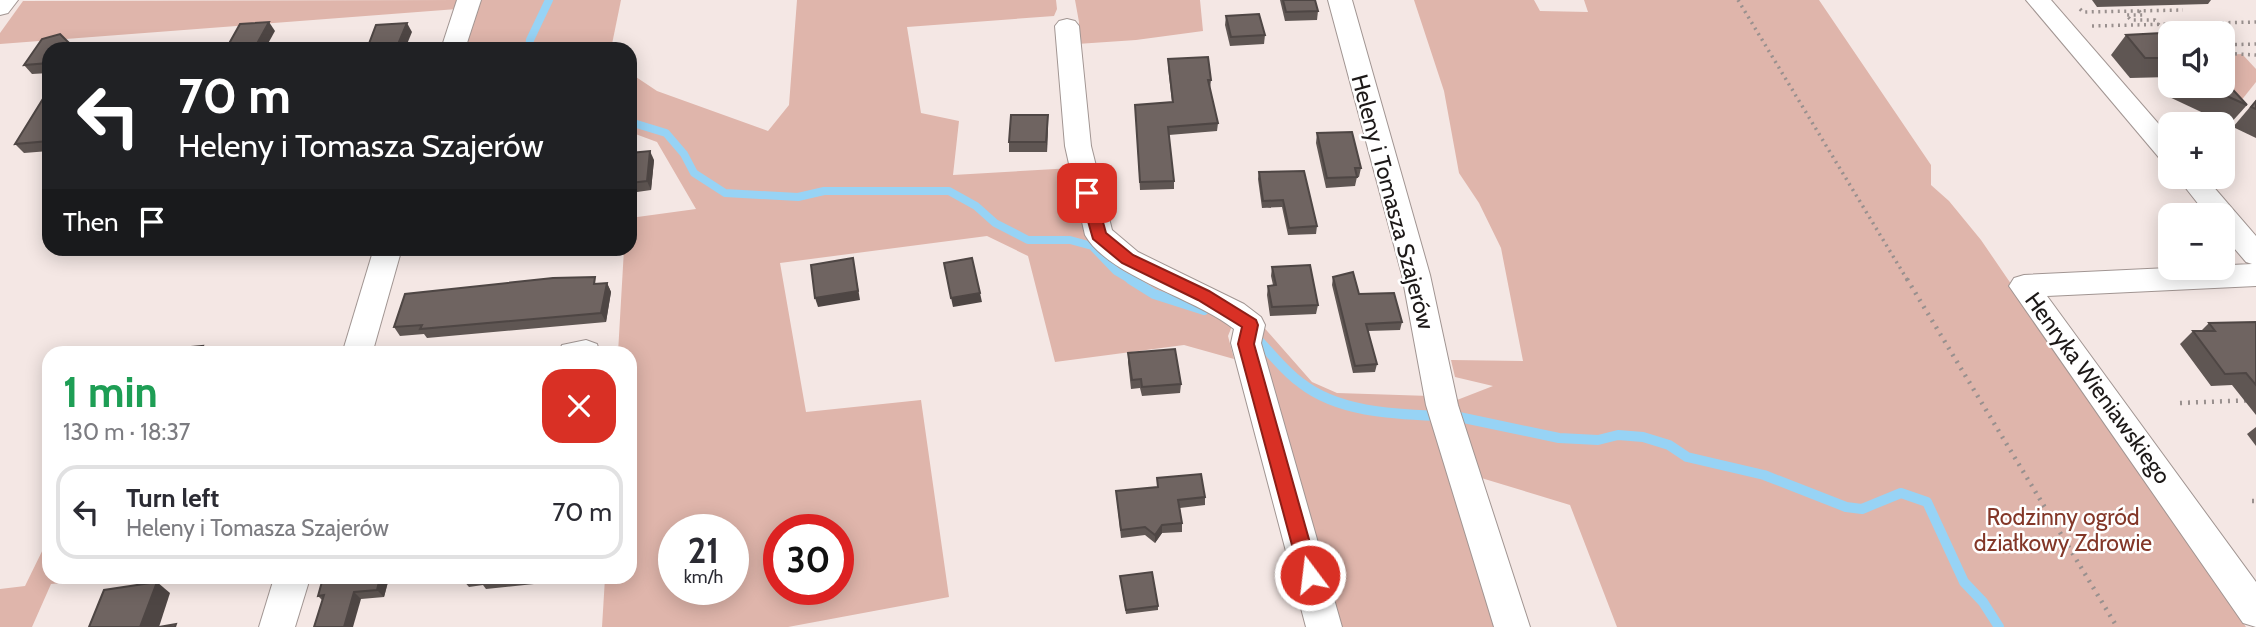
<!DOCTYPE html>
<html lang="en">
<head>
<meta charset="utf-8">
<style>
  body { margin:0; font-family:Cabin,sans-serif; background:#f2f2f3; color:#2b2b33; height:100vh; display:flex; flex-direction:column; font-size:26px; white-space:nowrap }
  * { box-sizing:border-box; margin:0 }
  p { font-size:23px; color:#7c7c81 }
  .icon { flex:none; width:38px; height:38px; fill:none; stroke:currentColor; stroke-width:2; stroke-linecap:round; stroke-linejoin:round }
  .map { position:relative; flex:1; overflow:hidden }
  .sheet { position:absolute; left:42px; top:346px; width:595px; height:238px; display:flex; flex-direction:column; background:#fff; border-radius:21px; box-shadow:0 4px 18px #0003 }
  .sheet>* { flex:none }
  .top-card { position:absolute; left:42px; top:42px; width:595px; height:214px; border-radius:21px; box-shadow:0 4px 18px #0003; background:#202124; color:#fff; overflow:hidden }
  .buttons { position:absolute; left:2158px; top:21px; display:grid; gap:14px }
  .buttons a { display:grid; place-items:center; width:77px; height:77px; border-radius:14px; background:#fff; box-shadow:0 4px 18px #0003; font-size:35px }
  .speed { position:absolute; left:658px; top:514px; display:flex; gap:14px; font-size:35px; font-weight:700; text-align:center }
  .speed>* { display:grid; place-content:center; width:91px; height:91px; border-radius:50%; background:#fff; box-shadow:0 4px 18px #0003; line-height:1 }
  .speed small { font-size:18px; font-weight:400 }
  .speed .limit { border:10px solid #d22; background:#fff; color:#111 }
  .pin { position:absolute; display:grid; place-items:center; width:60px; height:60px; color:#fff; margin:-30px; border-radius:14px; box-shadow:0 4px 10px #0006 }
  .me { position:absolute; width:77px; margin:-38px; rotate:345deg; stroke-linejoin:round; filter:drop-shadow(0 0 5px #0008) }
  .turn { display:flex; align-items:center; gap:24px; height:147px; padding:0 21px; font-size:32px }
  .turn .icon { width:91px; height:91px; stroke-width:2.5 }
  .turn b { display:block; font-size:49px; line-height:60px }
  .then { display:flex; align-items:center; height:66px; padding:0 21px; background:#0003; gap:14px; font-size:26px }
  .round { display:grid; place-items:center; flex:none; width:74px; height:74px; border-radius:21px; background:#f2f2f3 }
  .headline { display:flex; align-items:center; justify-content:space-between; height:119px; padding:0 21px }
  h1 { font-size:42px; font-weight:700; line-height:52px; color:#1e9e55 }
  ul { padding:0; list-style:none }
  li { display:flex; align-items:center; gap:21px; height:94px; margin:0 14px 10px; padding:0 7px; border:4px solid #e1e1e2; border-radius:21px }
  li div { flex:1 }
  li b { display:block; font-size:26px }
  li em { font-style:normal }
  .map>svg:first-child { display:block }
  .green { fill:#dfb5ab; fill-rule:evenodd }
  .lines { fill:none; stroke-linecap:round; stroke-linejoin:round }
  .stream-far1 { stroke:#97d3f5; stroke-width:8 }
  .stream { stroke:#97d3f5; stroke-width:10 }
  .minor-casing { stroke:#a19592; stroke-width:2 }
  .path-far1 { stroke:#99908e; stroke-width:3.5; stroke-dasharray:2 4.5; stroke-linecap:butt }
  .path { stroke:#99908e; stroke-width:4.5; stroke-dasharray:2 6; stroke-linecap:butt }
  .minor { fill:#fff; fill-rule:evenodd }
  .wall { fill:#5f5653 }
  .shaded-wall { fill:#4e4644 }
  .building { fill:#6f6461; stroke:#4e4644; stroke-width:2 }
  .route { fill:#d93025; stroke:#8d1f18; stroke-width:2 }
  .labels { text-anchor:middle; stroke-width:5; stroke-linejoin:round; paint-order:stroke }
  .street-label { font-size:23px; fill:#1c1817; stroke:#fff }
  .park-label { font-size:23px; fill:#833728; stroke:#fff }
</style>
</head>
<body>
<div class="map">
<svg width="2256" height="627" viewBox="0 0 2256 627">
  <rect width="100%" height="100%" fill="#f4e7e4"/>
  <g class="green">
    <path d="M460 0 457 9 0 44V33L23 1Z"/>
    <path d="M477 0H621L611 49H462Z"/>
    <path d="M797 0H1056L1057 9 1054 16 907 27 921 113 959 121 953 175 1073 168 1085 221 1234 321 1228 336 1234 359 1184 345 1055 362 1028 256 987 236 780 263 806 412 921 400 949 597 788 627H602L605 578H630V354L618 353 624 249 630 248V218L696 209 657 142 630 132V73L657 91 768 131 789 105ZM674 530H733V590H674ZM779 530H838V590H779Z"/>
    <path d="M1075 0H1200L1203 31 1136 40 1077 44 1079 22Z"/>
    <path d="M1414 0H1534L1540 11 1588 12 1584 0H1819L1931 165V185L1949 201 1981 240 2246 627H1617L1570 505 1478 477 1457 400 1493 386 1455 377 1451 360 1523 361 1501 248 1479 203 1459 173 1444 91Z"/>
    <path d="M2242 54 2256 69V82L2240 102 2222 86 2223 55Z"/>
    <path d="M1260 323 1312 382 1337 393 1430 396 1497 627H1338L1257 354Z"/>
    <path d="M49 537V578H116L51 584 32 627H0V589L25 586Z"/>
  </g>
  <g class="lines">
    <g class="stream-far1">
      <path d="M529 49 530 40 549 0"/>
      <path d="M630 122 666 133 684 154 694 173 725 193 798 197 824 191H949L976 206 995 223 1028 240H1070L1092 246 1116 271 1133 281"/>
    </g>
    <g class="stream">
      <path d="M1130 279 1154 294 1204 310"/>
      <path d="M1258 340C1272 354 1284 371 1301 383 1338 412 1392 414 1438 416"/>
      <path d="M1459 417 1559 438 1598 440 1618 435 1643 437 1669 445 1687 457 1764 475 1846 507 1862 509 1901 493 1927 502 1964 582 1983 602 1999 627"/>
    </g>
    <defs>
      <g id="minor">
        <path d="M0 0H18L8 13 0 15Z"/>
        <path d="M457 0H481L465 49H441Z"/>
        <path d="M1328 0H1352L1430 275 1458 405 1530 627H1494L1426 405 1402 275Z"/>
        <path d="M2026 0H2051L2170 137V163L2161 160Z"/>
        <path d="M1067 19 1075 21 1079 26 1091 146 1112 230 1138 252 1244 304 1261 317 1265 325 1261 343 1342 627H1306L1231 343 1234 329C1195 298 1108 276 1085 235L1065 146 1055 26 1059 21Z"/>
        <path d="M2177 177H2205L2256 236V286L2047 296 2256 582V627L2243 623 2009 286 2014 278 2024 275 2252 264 2246 262 2222 234V215H2207Z"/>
        <path d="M374 248H402L372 354H342Z"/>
        <path d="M586 340 597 344 600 354H558L562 345Z"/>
        <path d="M274 578H310L295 627H259Z"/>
      </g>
    </defs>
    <use href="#minor" class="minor-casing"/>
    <g class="path-far1">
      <path d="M1738 0 1908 281"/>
      <path d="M2080 9 2083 12 2183 10"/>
      <path d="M2139 11 2143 15H2126L2131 20H2155L2159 25"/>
      <path d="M2092 26 2256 22"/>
      <path d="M2222 45 2256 44"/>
      <path d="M2222 53 2256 55"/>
    </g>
    <g class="path">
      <path d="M1907 279 2117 627"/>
      <path d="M2180 403 2256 400"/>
      <path d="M2252 501H2256"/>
    </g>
    <use href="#minor" class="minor"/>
  </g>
  <g class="wall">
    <path d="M1280 0H1315L1318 11 1317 20 1285 21Z"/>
    <path d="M2092 0H2211L2208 4 2097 7Z"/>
    <path d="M1226 16 1265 35 1264 44 1230 46 1225 25Z"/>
    <path d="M2170 33V77L2130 78 2111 55 2126 35Z"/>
    <path d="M60 34 75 49H49V73L32 74 24 65 42 39Z"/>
    <path d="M1168 59 1211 80 1210 89 1218 123 1217 131 1169 135 1174 181V189L1140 190 1135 105 1172 102 1168 67Z"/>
    <path d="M2173 86H2222L2247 105 2229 125 2165 95Z"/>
    <path d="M49 89V151L24 153 15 144Z"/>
    <path d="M2256 100V138L2233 127Z"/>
    <path d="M1048 115V124L1047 152H1009V142Z"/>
    <path d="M1317 133 1361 168 1359 177H1357L1355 186 1326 188 1316 143Z"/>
    <path d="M630 153 654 160 651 190 630 193Z"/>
    <path d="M1259 172 1317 226 1316 234 1288 235 1282 207 1262 208 1258 179Z"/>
    <path d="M1272 267 1318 305 1316 314 1270 316 1267 295 1268 286 1273 285 1271 276Z"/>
    <path d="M1333 277 1402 322 1400 330 1368 331 1377 364 1375 372 1353 373 1332 285Z"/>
    <path d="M607 283 611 292 606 322 427 338 424 334 400 336 394 327 599 284Z"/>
    <path d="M2256 322V415L2232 385 2211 386 2180 344 2193 331H2201L2209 323Z"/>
    <path d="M1128 353 1181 384 1180 393 1142 396 1140 388 1131 389 1128 362Z"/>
    <path d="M2256 427V446L2247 434Z"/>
    <path d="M1157 478 1205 497V505L1180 508 1182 523V532L1162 533 1155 543 1145 535 1121 538 1116 491 1157 487Z"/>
    <path d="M1120 576 1158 606V610L1126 614Z"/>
    <path d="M389 578 384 597 361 599 322 600 318 596Z"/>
    <path d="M463 578H535L534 584 486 589 483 585 469 587 462 579Z"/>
  </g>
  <g class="shaded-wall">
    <path d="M269 22 275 31 265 49H254Z"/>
    <path d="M407 23 412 32 405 49H396Z"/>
    <path d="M1048 115V124L1047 152 1046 142Z"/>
    <path d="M650 151 654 160 651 190 647 181Z"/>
    <path d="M853 258 860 300 818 307 815 298Z"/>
    <path d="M607 283 611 292 606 322 601 313Z"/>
    <path d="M980 293 982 302 953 307 951 298Z"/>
    <path d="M203 346 210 354H200Z"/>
    <path d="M1162 525V533L1155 543V535Z"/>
    <path d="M380 578H389L384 597 377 590Z"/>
    <path d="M529 578H535L534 584Z"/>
    <path d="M157 582 170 593 159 627H140Z"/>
    <path d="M354 592 361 599 353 627H344Z"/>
  </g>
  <g class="building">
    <path d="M1283 0H1315L1318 11 1286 12Z"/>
    <path d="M1259 14 1265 35 1231 37 1226 16Z"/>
    <path d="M269 22 254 49H226L240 24Z"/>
    <path d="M407 23 396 49H367L376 25Z"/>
    <path d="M2181 32 2182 33H2170V58H2145L2126 35Z"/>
    <path d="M60 34 72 46 70 49H49V63L24 65 42 39Z"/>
    <path d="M1208 57 1211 80H1208L1218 123 1168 127 1174 181 1140 182 1135 105 1173 102 1168 59Z"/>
    <path d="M2222 78 2247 105 2204 86H2222Z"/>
    <path d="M49 89V141L15 144Z"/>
    <path d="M2256 101V109L2251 107Z"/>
    <path d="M1011 115H1048L1046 142H1009Z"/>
    <path d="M1352 132 1361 168H1355L1357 177 1327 178 1317 133Z"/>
    <path d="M650 151 647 181 630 183V153Z"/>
    <path d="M1304 171 1317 226 1289 228 1283 200 1263 201 1259 172Z"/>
    <path d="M853 258 858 291 815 298 811 265Z"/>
    <path d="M972 258 980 293 951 298 944 263Z"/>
    <path d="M1310 265 1318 305 1272 307 1268 286 1276 285 1272 267Z"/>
    <path d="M1353 272 1359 294 1394 293 1402 322 1366 324 1377 364 1355 366 1333 277Z"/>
    <path d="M595 277 594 284 607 283 601 313 420 329 422 325 394 327 405 294 553 278Z"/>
    <path d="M2256 322V385L2246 373 2225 374 2193 331H2215L2209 323Z"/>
    <path d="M203 346 200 354H146L147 351Z"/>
    <path d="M1175 349 1181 384 1142 387 1141 379 1132 380 1128 353Z"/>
    <path d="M1201 474 1205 497 1178 500 1182 523 1162 525 1155 535 1145 527 1121 530 1116 491 1158 487 1157 478Z"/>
    <path d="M1152 572 1158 606 1126 610 1120 576Z"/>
    <path d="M323 578H380L377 590 354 592 344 627H314L324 595 318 596Z"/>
    <path d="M480 578H515L480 581Z"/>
    <path d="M157 582 140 627H89L104 590Z"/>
    <path d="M176 624 175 627H159Z"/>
  </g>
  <path class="route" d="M1087 188 1095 193 1106 233 1133 255 1209 291 1256 320 1258 325 1254 344 1319 575 1316 581 1310 584 1303 581 1300 575 1238 344 1242 327 1198 300 1122 263 1093 239 1080 193Z"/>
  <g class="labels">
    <g class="street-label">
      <text transform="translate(1393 202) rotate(75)" y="8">Heleny i Tomasza Szajerów</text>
      <text transform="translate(2098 388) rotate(54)" y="8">Henryka Wieniawskiego</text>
    </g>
    <g class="park-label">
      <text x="2063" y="525">Rodzinny ogród<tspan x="2063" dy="26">działkowy Zdrowie</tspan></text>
    </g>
  </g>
</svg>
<div class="buttons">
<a><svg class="icon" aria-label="sound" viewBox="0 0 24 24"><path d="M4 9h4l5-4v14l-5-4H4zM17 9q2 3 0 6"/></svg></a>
<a>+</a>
<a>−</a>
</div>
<div class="speed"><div>21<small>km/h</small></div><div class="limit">30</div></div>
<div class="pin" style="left:1087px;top:193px;background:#d93025"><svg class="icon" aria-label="arrive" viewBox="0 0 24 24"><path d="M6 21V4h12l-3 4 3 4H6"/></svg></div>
<svg class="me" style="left:1310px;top:575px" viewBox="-20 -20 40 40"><circle r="17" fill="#d93025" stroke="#fff" stroke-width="3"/><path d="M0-11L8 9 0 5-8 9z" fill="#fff"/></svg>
<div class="top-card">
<div class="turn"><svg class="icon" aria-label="left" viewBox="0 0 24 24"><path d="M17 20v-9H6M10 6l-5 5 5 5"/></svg><div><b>70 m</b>Heleny i Tomasza Szajerów</div></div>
<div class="then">Then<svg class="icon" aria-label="arrive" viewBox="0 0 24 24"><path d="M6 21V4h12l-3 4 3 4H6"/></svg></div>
</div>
<section class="sheet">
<div class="headline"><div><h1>1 min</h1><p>130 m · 18:37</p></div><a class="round" style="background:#d93025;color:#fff"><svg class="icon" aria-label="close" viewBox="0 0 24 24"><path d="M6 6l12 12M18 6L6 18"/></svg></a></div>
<ul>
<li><svg class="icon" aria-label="left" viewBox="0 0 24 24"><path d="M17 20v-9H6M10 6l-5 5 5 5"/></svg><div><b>Turn left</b><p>Heleny i Tomasza Szajerów</p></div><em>70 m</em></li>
</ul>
</section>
</div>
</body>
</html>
